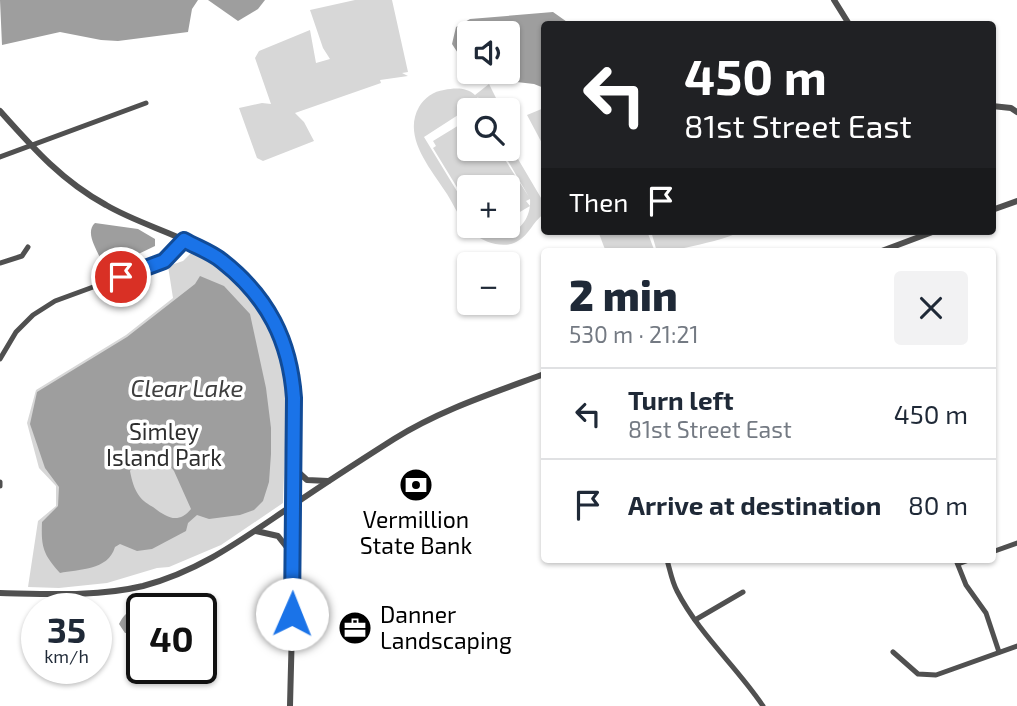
<!DOCTYPE html>
<html lang="en">
<head>
<meta charset="utf-8">
<style>
  body { margin:0; font-family:"Exo 2",sans-serif; background:#f2f2f3; color:#1f2937; height:100vh; display:flex; flex-direction:column; font-size:26px; white-space:nowrap }
  * { box-sizing:border-box; margin:0 }
  p { font-size:23px; color:#747a83 }
  .icon { flex:none; width:38px; height:38px; fill:none; stroke:currentColor; stroke-width:2; stroke-linecap:round; stroke-linejoin:round }
  .map { position:relative; flex:1; overflow:hidden }
  .drawer { position:absolute; left:541px; top:248px; width:455px; height:315px; display:flex; flex-direction:column; background:#fff; border-radius:7px; box-shadow:0 2px 5px #0004 }
  .drawer>* { flex:none }
  .hud { position:absolute; left:541px; top:21px; width:455px; height:214px; border-radius:7px; box-shadow:0 2px 5px #0004; background:#202124; color:#fff; overflow:hidden }
  .buttons { position:absolute; left:457px; top:21px; display:grid; gap:14px }
  .buttons a { display:grid; place-items:center; width:63px; height:63px; border-radius:7px; background:#fff; box-shadow:0 2px 5px #0004; font-size:35px }
  .speed { position:absolute; left:21px; top:593px; display:flex; gap:14px; font-size:35px; font-weight:700; text-align:center }
  .speed>* { display:grid; place-content:center; width:91px; height:91px; border-radius:50%; background:#fff; box-shadow:0 2px 5px #0004; line-height:1 }
  .speed small { font-size:18px; font-weight:400 }
  .speed .limit { border:4px solid #111; border-radius:10px; background:#fff; color:#111 }
  .pin { position:absolute; display:grid; place-items:center; width:60px; height:60px; color:#fff; margin:-30px; border:4px solid #fff; border-radius:50%; box-shadow:0 2px 7px #0007 }
  .me { position:absolute; width:77px; margin:-38px; rotate:1deg; stroke-linejoin:round; filter:drop-shadow(0 0 5px #0008) }
  .turn { display:flex; align-items:center; gap:24px; height:147px; padding:0 28px; font-size:32px }
  .turn .icon { width:91px; height:91px; stroke-width:2.5 }
  .turn b { display:block; font-size:49px; line-height:60px }
  .then { display:flex; align-items:center; height:66px; padding:0 28px; background:#0003; gap:14px; font-size:26px }
  .round { display:grid; place-items:center; flex:none; width:74px; height:74px; border-radius:7px; background:#f2f2f3 }
  .head { display:flex; align-items:center; justify-content:space-between; height:119px; padding:0 28px }
  h1 { font-size:42px; font-weight:800; line-height:52px }
  ul { padding:0; list-style:none }
  li { display:flex; align-items:center; gap:21px; height:91px; padding:0 28px; border-top:2px solid #e0e1e3 }
  li div { flex:1 }
  li b { display:block; font-size:26px }
  li em { font-style:normal }
  .map>svg:first-child { display:block }
  .green { fill:#d7d7d7 }
  .water { fill:#9e9e9e; fill-rule:evenodd }
  .lines { fill:none; stroke-linecap:round; stroke-linejoin:round }
  .minor { stroke:#505050; stroke-width:5 }
  .tertiary { stroke:#505050; stroke-width:6 }
  .route-casing { stroke:#114b97; stroke-width:18 }
  .route { stroke:#1a73e8; stroke-width:12 }
  .labels { text-anchor:middle; stroke-width:7; stroke-linejoin:round; paint-order:stroke }
  .park-label { font-size:23px; fill:#2e2e2e; stroke:#fff }
  .poi-label { font-size:23px; fill:#000; stroke:#fff }
  .water-label { font-size:24px; font-style:italic; fill:#3f3f3f; stroke:#fff }
</style>
</head>
<body>
<div class="map">
<svg width="1017" height="706" viewBox="0 0 1017 706">
  <rect width="100%" height="100%" fill="#fff"/>
  <g class="green">
    <path d="M355 0H392L408 72 402 73 408 76 380 80 381 83 295 113 304 122 314 141 263 161 257 158 239 108 262 103 271 104 255 58 259 51 310 30 316 63 330 59 323 48 310 10Z"/>
    <path d="M489 84 497 100 491 105 477 97 488 110H477L472 106 424 137 469 211V226L481 228V226H497L488 231 485 226 482 228C506 245 532 226 530 199L526 201 530 206 508 219V187H469V207L433 148 436 146 433 141 469 119V149H498L529 197 501 149H508V142L544 203V214C532 222 529 237 514 243 501 248 484 242 474 234 462 224 455 207 447 194 431 169 402 137 419 107 424 98 434 91 444 90 455 88 466 87 475 95Z"/>
    <path d="M544 108V147L527 115Z"/>
    <path d="M598 231H647L655 252H606Z"/>
    <path d="M651 231H740C731 239 670 252 657 252Z"/>
    <path d="M193 251C201 255 209 259 216 264 244 285 275 328 282 362 289 402 284 461 283 503L221 545 169 567 157 568 107 583 59 588 28 587 38 521 56 506V486L39 468 27 423 36 390 126 335 173 298 168 266 183 261Z"/>
  </g>
  <g class="water">
    <path d="M0 0H198L192 9 188 32 118 41 101 40 60 32 2 45Z"/>
    <path d="M208 0H265L258 9 238 21Z"/>
    <path d="M553 12 570 24H544V88L534 84 473 77 470 72H508V33H469V70L452 44 456 27 470 19Z"/>
    <path d="M95 223 138 229 155 239V246L130 258 111 261 105 257 100 258C96 248 85 232 95 223Z"/>
    <path d="M200 276 224 286 250 314 266 388 271 428V454L269 482 263 501 254 510 240 515 209 519 197 515 188 523 186 531 152 549 137 551 120 544 115 547C108 571 78 569 60 573 43 554 41 547 42 522L58 506 59 487 45 468 30 424 37 392 127 337 195 284ZM148 455 170 466 174 471 191 509C178 525 166 517 153 507 148 504 144 502 140 497 134 489 132 481 130 471L134 464Z"/>
    <path d="M156 602 164 609H142V633H125L119 624C127 608 139 605 156 602Z"/>
  </g>
  <g class="lines">
    <g class="minor">
      <path d="M0 157 146 103"/>
      <path d="M0 263 22 256 28 247"/>
      <path d="M0 359 16 332 33 315 55 301 164 261 184 240"/>
      <path d="M0 482V486"/>
      <path d="M992 552 1017 543"/>
      <path d="M667 560C670 570 672 582 677 591 699 634 737 667 763 706"/>
      <path d="M956 560 966 585 986 613 999 652"/>
      <path d="M958 564 969 560"/>
      <path d="M695 620 743 592"/>
      <path d="M893 652 918 674 936 675 1017 646"/>
    </g>
    <g class="tertiary">
      <path d="M834 0 849 24"/>
      <path d="M992 106 1011 108 1017 112"/>
      <path d="M0 111C33 148 62 181 106 205 142 226 185 235 220 260 251 281 276 317 288 352 298 385 294 423 294 457 295 540 292 623 290 706"/>
      <path d="M992 210 1017 201"/>
      <path d="M879 252 935 231"/>
      <path d="M295 469 307 480 328 481"/>
      <path d="M256 531 278 536 293 555"/>
      <path d="M0 593C47 594 97 597 143 586 203 570 245 537 296 503 328 481 361 460 394 439 440 410 493 393 544 374"/>
    </g>
  </g>
  <g class="lines">
    <defs>
      <path id="route" d="M121 277 164 261 184 240C196 247 211 252 222 261 268 297 290 341 294 398L292 614"/>
    </defs>
    <use href="#route" class="route-casing"/>
    <use href="#route" class="route"/>
  </g>
  <defs>
    <symbol id="bank-disc" viewBox="-11 -11 22 22"><circle r="9.5" fill="#000" stroke="#fff"/><path d="M-6-4H6V4H-6ZM0-2.3a2.3 2.3 0 1 0 0 4.6a2.3 2.3 0 1 0 0-4.6Z" fill="#fff"/></symbol>
    <symbol id="office-disc" viewBox="-11 -11 22 22"><circle r="9.5" fill="#000" stroke="#fff"/><path d="M-6-3h4V-5.5h4V-3h4V5H-6ZM-1-4.5V-3h2v-1.5ZM-6 0V1H6V0Z" fill="#fff"/></symbol>
  </defs>
  <g fill-rule="evenodd">
    <use href="#bank-disc" x="397" y="466" width="38" height="38"/>
    <use href="#office-disc" x="336" y="609" width="38" height="38"/>
  </g>
  <g class="labels">
    <g class="park-label">
      <text x="164" y="440">Simley<tspan x="164" dy="26">Island Park</tspan></text>
    </g>
    <g class="poi-label">
      <text x="416" y="528">Vermillion<tspan x="416" dy="26">State Bank</tspan></text>
      <text x="380" y="623" text-anchor="start">Danner<tspan x="380" dy="26">Landscaping</tspan></text>
    </g>
    <g class="water-label">
      <text x="187" y="397">Clear Lake</text>
    </g>
  </g>
</svg>
<div class="buttons">
<a><svg class="icon" aria-label="sound" viewBox="0 0 24 24"><path d="M4 9h4l5-4v14l-5-4H4zM17 9q2 3 0 6"/></svg></a>
<a><svg class="icon" aria-label="search" viewBox="0 0 24 24"><circle cx="10" cy="10" r="6"/><path d="M15 15l6 6"/></svg></a>
<a>+</a>
<a>−</a>
</div>
<div class="speed"><div>35<small>km/h</small></div><div class="limit">40</div></div>
<div class="pin" style="left:121px;top:277px;background:#d93025"><svg class="icon" aria-label="arrive" viewBox="0 0 24 24"><path d="M6 21V4h12l-3 4 3 4H6"/></svg></div>
<svg class="me" style="left:292px;top:614px" viewBox="-20 -20 40 40"><circle r="19" fill="#fff"/><path d="M0-13L10 11 0 6-10 11z" fill="#1a73e8"/></svg>
<div class="hud">
<div class="turn"><svg class="icon" aria-label="left" viewBox="0 0 24 24"><path d="M17 20v-9H6M10 6l-5 5 5 5"/></svg><div><b>450 m</b>81st Street East</div></div>
<div class="then">Then<svg class="icon" aria-label="arrive" viewBox="0 0 24 24"><path d="M6 21V4h12l-3 4 3 4H6"/></svg></div>
</div>
<section class="drawer">
<div class="head"><div><h1>2 min</h1><p>530 m · 21:21</p></div><a class="round"><svg class="icon" aria-label="close" viewBox="0 0 24 24"><path d="M6 6l12 12M18 6L6 18"/></svg></a></div>
<ul>
<li><svg class="icon" aria-label="left" viewBox="0 0 24 24"><path d="M17 20v-9H6M10 6l-5 5 5 5"/></svg><div><b>Turn left</b><p>81st Street East</p></div><em>450 m</em></li>
<li><svg class="icon" aria-label="arrive" viewBox="0 0 24 24"><path d="M6 21V4h12l-3 4 3 4H6"/></svg><div><b>Arrive at destination</b></div><em>80 m</em></li>
</ul>
</section>
</div>
</body>
</html>
